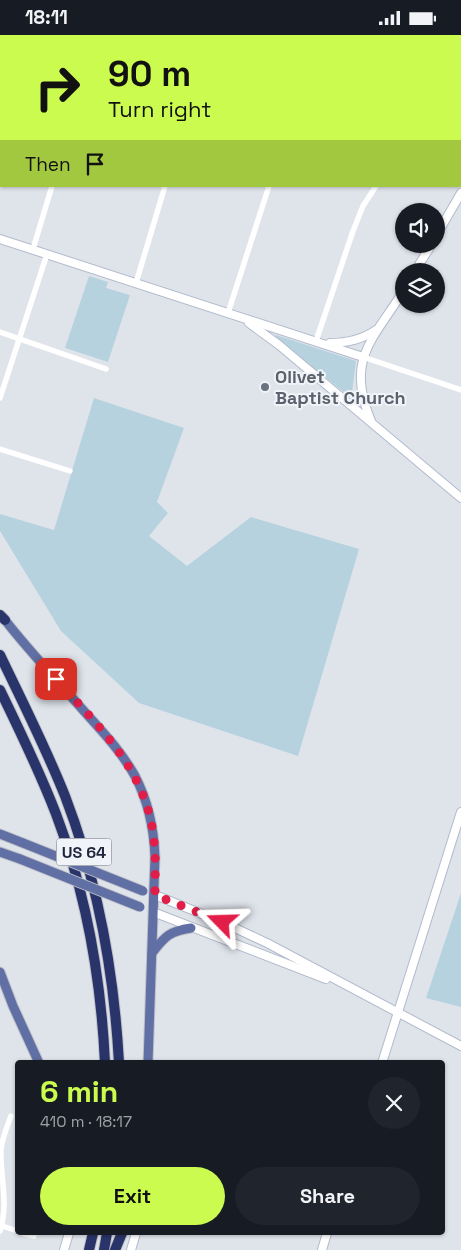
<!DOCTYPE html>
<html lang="en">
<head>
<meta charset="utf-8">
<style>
  body { margin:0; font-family:"Space Grotesk",sans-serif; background:#20242c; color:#f1f3f6; height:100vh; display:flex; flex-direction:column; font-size:19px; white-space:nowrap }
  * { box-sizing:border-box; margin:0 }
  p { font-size:16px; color:#9ea1a6 }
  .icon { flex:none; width:28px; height:28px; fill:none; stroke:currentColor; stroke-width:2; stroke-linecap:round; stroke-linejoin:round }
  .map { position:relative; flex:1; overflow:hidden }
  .panel { position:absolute; left:15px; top:1025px; width:430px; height:175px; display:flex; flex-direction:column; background:#171b24; border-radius:5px; box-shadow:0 1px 4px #0004 }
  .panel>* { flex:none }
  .guide { position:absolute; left:0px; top:0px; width:461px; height:152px; box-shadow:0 1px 4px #0004; background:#cafb4e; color:#111; overflow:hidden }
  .fabs { position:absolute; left:395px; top:168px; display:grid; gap:10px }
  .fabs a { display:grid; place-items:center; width:50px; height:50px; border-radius:50%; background:#171b24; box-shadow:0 1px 4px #0004; font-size:25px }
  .pin { position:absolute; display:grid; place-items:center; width:42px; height:42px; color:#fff; margin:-21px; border-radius:10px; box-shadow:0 2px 8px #0006 }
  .me { position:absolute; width:55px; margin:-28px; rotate:292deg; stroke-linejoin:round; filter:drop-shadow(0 0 4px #0008) }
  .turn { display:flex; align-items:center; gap:18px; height:105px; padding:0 25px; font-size:22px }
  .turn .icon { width:65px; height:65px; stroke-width:2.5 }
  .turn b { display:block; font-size:35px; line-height:42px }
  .then { display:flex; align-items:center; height:48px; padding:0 25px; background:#0003; gap:10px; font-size:19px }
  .round { display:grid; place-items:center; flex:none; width:52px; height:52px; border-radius:26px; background:#20242c }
  .headline { display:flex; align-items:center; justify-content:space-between; height:85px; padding:0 25px }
  h1 { font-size:30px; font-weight:700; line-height:38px; color:#cafb4e }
  .button { display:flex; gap:10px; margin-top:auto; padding:10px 25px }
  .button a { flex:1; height:58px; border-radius:30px; background:#cafb4e; color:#111; font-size:20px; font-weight:700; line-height:58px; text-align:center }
  .button a+a { background:#20242c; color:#f1f3f6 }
  .status { display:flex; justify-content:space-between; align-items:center; height:35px; padding:0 25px; background:#171b24; direction:ltr }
  .status svg { height:14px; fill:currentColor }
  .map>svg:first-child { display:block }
  .green { fill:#b6d2de }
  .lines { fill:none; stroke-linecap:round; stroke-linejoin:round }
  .secondary-casing { stroke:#b2bacc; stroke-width:10 }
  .primary-casing { stroke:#c0c2c8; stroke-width:11 }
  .highway-casing { stroke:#c0c2c8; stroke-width:12 }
  .street { stroke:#fff; stroke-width:5.5 }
  .secondary { stroke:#fff; stroke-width:8 }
  .primary { stroke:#6170a4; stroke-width:9 }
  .highway { stroke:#29346a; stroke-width:10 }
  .primary-bridge-casing { stroke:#c0c2c8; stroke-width:11; stroke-linecap:butt }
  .primary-bridge { stroke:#6170a4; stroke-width:9 }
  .route { stroke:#e11d48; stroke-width:9; stroke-dasharray:0 16.2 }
  .worship-dot { fill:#6b7280; stroke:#f0f3f8; stroke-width:2 }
  .labels { text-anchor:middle; stroke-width:4; stroke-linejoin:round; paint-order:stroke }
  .shield { fill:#f0f3f8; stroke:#5e6474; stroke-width:1 }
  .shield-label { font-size:16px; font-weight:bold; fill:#1f263c }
  .worship-label { font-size:18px; font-weight:bold; fill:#5b616d; stroke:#f0f3f8; text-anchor:start }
</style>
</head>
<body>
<div class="status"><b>18:11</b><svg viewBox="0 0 49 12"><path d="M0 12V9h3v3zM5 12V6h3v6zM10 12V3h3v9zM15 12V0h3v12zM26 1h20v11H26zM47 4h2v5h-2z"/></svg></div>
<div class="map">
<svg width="461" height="1215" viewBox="0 0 461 1215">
  <rect width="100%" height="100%" fill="#dfe4eb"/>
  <g class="green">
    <path d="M89 241 108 247 106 253 130 260 108 327 65 313Z"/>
    <path d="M276 300 356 326 352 358 350 359 345 358 275 302Z"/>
    <path d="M94 363 184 393 157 467 168 478 149 501 187 531 251 482 359 514 298 721 139 668 61 596 0 496V479L54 495Z"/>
    <path d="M461 858V972L426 963Z"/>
  </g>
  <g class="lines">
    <defs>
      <g id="secondary">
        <path d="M436 201 461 158"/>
        <path d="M0 204 363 322"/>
        <path d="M415 236 432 209"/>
        <path d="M249 288 279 310 461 463"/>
        <path d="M330 308C347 308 363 304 376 295"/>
        <path d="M371 386C345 324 373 305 404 255"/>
        <path d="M155 860 222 887 267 908 461 1011"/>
        <path d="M153 877 326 944"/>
        <path d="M382 1028 461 777"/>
        <path d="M64 1215 69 1198"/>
        <path d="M131 1215 136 1198"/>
        <path d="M322 1215 327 1198"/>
      </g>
      <g id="primary">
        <path d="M5 585C29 616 57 645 83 675 102 696 121 716 135 741 148 766 154 794 155 822L148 1028"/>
        <path d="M0 799 23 808"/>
        <path d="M0 817 20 824"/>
        <path d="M152 918C165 901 170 896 191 893"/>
        <path d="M0 937 13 971 39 1028"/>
      </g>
      <g id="highway">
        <path d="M0 580 5 585"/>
        <path d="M0 620C22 666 46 713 65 761 98 847 114 936 119 1028"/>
        <path d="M0 655C20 696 40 737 56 779 86 858 101 943 105 1028"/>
        <path d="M89 1215 93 1198"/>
        <path d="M104 1215 107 1198"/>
        <path d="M115 1215 122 1198"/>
      </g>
    </defs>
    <use href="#secondary" class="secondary-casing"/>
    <use href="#primary" class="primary-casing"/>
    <use href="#highway" class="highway-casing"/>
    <g class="street">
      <path d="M380 0 384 1"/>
      <path d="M100 1 101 0"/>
      <path d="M370 1 371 0"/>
      <path d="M460 25 461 26"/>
      <path d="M33 214 52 151"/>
      <path d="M136 248 165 151"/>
      <path d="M228 278 269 151"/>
      <path d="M0 297 106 334"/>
      <path d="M316 306 353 196 363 171 376 151"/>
      <path d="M363 322 461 355"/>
      <path d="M0 363 47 219"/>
      <path d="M0 414 70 436"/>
      <path d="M2 1191 18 1196"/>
      <path d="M0 1196C9 1168 0 1142 1 1115 2 1103 7 1092 11 1081"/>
      <path d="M22 1198 34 1201"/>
    </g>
    <use href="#secondary" class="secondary"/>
    <use href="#primary" class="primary"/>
    <use href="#highway" class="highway"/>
    <defs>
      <g id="primary-bridge">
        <path d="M23 808 143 856"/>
        <path d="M20 824 140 872"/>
      </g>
    </defs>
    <use href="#primary-bridge" class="primary-bridge-casing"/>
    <use href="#primary-bridge" class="primary-bridge"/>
  </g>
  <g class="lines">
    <path class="route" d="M56 644C100 693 148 737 154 806 156 824 155 842 155 860L222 887"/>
  </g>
  <circle class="worship-dot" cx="265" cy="352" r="5"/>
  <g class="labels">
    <rect class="shield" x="56.5" y="803.5" width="55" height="27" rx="4"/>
    <g class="shield-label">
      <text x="84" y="823">US 64</text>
    </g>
    <g class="worship-label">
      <text x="275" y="348">Olivet<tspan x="275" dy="21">Baptist Church</tspan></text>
    </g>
  </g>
</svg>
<div class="fabs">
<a><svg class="icon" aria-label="sound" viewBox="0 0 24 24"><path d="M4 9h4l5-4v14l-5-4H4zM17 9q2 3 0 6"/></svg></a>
<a><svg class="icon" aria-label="layers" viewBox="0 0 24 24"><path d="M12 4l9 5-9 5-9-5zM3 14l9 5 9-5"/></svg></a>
</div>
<div class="pin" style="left:56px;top:644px;background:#d93025"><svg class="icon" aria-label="arrive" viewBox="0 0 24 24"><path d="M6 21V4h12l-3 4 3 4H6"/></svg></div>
<svg class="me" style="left:222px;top:887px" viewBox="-20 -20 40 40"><path d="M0-17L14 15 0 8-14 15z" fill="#e11d48" stroke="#fff" stroke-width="4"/></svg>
<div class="guide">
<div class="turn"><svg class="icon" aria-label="right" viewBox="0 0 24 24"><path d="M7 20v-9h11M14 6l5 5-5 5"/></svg><div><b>90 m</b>Turn right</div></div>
<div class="then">Then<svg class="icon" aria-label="arrive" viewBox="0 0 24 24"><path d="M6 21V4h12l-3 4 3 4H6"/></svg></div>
</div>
<section class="panel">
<div class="headline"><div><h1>6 min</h1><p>410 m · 18:17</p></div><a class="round"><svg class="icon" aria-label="close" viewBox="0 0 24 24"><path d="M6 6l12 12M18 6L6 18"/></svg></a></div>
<div class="button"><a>Exit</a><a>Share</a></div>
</section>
</div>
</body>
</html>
